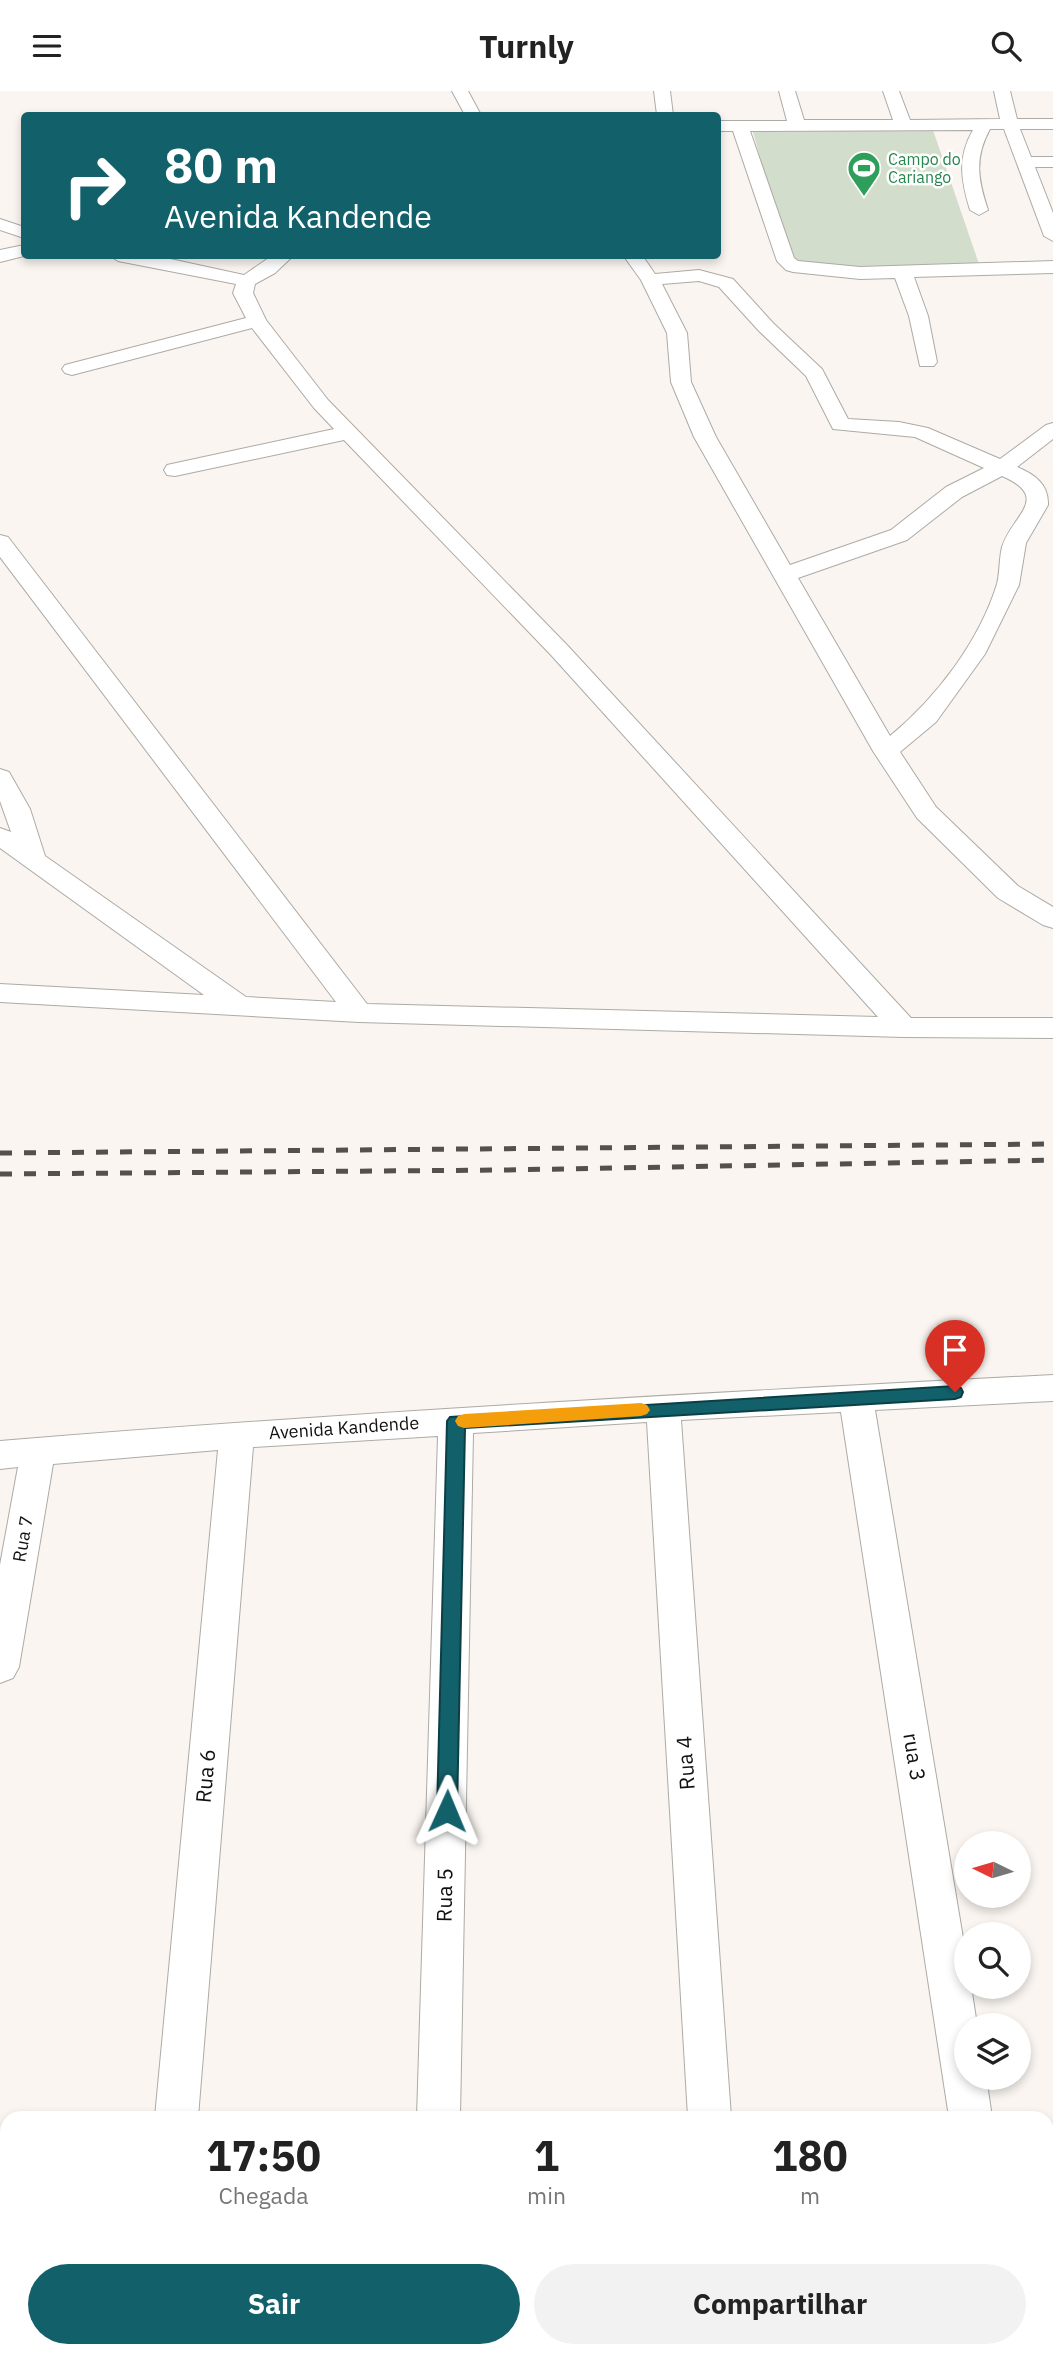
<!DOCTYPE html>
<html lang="pt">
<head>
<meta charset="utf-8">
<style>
  body { margin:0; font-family:"IBM Plex Sans",sans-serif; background:#f2f2f2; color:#222; height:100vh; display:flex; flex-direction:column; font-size:26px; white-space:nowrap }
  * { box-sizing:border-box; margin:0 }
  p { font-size:23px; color:#767676 }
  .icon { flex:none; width:38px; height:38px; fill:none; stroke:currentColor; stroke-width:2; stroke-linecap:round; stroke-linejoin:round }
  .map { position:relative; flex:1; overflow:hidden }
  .sheet { position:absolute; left:0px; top:2020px; width:1054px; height:247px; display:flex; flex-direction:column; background:#fff; border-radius:21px 21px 0 0; box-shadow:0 4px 10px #0003 }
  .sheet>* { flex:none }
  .guide { position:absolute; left:21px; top:21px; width:700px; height:147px; border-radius:7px; box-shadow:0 4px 10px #0003; background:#12616a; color:#fff; overflow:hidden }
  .needle { width:46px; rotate:275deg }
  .controls { position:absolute; left:954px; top:1740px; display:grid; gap:14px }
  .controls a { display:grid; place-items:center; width:77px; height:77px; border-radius:50%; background:#fff; box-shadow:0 4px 10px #0003; font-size:35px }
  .pin { position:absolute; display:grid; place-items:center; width:60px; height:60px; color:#fff; margin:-72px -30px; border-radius:50% 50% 50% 0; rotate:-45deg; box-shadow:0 0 7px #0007 }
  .pin .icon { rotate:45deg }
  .me { position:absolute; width:77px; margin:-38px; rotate:1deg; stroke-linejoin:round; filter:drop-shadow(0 0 5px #0008) }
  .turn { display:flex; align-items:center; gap:24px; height:147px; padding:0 28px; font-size:32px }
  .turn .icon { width:91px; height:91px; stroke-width:2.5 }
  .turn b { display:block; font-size:49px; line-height:60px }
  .eta { display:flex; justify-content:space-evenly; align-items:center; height:119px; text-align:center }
  .eta b { font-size:42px; font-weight:700; line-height:49px }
  .button { display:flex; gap:14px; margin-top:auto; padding:14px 28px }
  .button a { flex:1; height:80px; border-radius:42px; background:#12616a; color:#fff; font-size:28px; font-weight:700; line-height:80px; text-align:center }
  .button a+a { background:#f2f2f2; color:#222 }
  header { display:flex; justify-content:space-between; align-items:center; height:91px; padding:0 28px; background:#fff; font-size:32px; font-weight:700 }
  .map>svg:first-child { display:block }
  .green { fill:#d2decb }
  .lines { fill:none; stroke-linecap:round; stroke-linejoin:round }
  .minor-casing { stroke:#aeaaa5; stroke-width:2 }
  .minor { fill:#fff; fill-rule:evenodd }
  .rail { stroke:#53504d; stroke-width:5; stroke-dasharray:12 12; stroke-linecap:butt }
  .route { fill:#12616a; stroke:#0c3f45; stroke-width:2 }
  .slow { fill:#f59e0b }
  .labels { text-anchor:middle; stroke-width:5; stroke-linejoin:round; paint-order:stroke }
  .far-leisure-label { font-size:16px; fill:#27864d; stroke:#fff; text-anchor:start }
  .street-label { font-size:18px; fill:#13110f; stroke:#fff }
  .near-street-label { font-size:21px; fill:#13110f; stroke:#fff }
</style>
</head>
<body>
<header><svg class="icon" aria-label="menu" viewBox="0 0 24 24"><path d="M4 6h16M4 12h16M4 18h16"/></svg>Turnly<svg class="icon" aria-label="search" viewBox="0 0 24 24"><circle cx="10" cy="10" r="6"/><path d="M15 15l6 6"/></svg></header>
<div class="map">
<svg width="1053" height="2266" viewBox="0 0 1053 2266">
  <rect width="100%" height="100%" fill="#faf5f0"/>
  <path class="green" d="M933 39 979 173 791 179 753 41Z"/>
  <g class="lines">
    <defs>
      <g id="minor">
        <path d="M452 0H468L481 24H465Z"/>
        <path d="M654 0H670L673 24H657Z"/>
        <path d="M779 0H795L804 29H893L883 0H899L910 29 1000 28 994 0H1010L1017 28H1053V38H1020L1031 66H1053V76H1035L1053 122V150L1044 145 1004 38H990C974 67 978 89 988 119L979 124 970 119C961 89 957 67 973 39L750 40 794 167 798 170 860 176 1053 170V182L914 186 928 225 937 271 934 275H920L909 225 895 187 860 188 793 181 786 179 777 170 733 40H718V30H787Z"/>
        <path d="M0 128 24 136V147L0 139Z"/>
        <path d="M24 154V164H28L0 171V159Z"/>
        <path d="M109 164H152L244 184 273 164H294L275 182 255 193 253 202 266 229 328 309 567 554 911 927H1053V947L903 946 359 931 0 911V893L204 904 0 757V737L11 741 0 710V678L9 681 30 718 45 765 246 906 336 911 0 466V444L8 446 367 913 878 926 551 564 344 349 175 385 167 384 164 379 167 374 334 338 314 317 252 237 72 284 65 282 62 278 65 274 246 227 233 202 236 193 118 170Z"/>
        <path d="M623 164H642L655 183 699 179 733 188 773 232 822 278 848 328 899 331 928 337 1000 368 1046 334 1053 332V348L1017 376C1034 383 1049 393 1048 414L1026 452 1019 494 985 563 936 631 900 661 936 716 1018 795 1053 816V837L1043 834 998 807 917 727 873 660 694 346 671 291 667 242 641 189ZM699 190 719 196 759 240 806 285 833 338 915 346 984 377 946 396 891 439 790 474 716 346 691 291 687 242 662 193ZM1002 385C1052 407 1012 424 1002 456 999 468 1000 481 997 493 979 551 936 607 890 645L798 487 907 449 962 406Z"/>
        <path d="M1053 1284V1310L875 1319 966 1865V1895H971L977 1934H966V1986H986L992 2026H949L841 1321 681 1329 731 2026H688L647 1331 473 1342 460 2026H417L438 1345 253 1356 198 2026H155L218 1359 53 1373 19 1576 13 1587 0 1592V1474L18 1376 0 1378V1350C351 1321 702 1302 1053 1284Z"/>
        <path d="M1046 2181 1053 2184V2231L1046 2228Z"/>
        <rect x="132" y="2259" width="46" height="7"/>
        <rect x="411" y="2259" width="46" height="7"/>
        <path d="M702 2259H748L749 2266H703Z"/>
        <path d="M773 2259H899L896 2266H771Z"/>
        <path d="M973 2259H1019L1020 2266H974Z"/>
      </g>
    </defs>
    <use href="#minor" class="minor-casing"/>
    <use href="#minor" class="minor"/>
    <g class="rail">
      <path d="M0 1062 1053 1053"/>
      <path d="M0 1083 505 1079 1053 1069"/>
    </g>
  </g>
  <path class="route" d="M955 1295 961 1297 963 1301 961 1306 955 1308 465 1337 457 1720 454 1727 447 1729 440 1727 437 1720 447 1330 450 1326Z"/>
  <path class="slow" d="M641 1312 647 1314 650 1319 647 1323 641 1325 464 1337 458 1335 455 1330 458 1325 464 1323Z"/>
  <defs>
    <symbol id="stadium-pin" viewBox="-11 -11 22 30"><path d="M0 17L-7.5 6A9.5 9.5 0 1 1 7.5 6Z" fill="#2e9e5b" stroke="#fff"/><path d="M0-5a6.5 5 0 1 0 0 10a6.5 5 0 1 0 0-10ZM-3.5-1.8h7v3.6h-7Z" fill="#fff"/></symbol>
  </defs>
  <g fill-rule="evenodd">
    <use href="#stadium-pin" x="845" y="58" width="38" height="52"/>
  </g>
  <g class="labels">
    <g class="far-leisure-label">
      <text x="888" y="74">Campo do<tspan x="888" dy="18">Cariango</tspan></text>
    </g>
    <g class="street-label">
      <text transform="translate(344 1337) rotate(-4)" y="6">Avenida Kandende</text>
      <text transform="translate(23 1448) rotate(-80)" y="6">Rua 7</text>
    </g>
    <g class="near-street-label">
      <text transform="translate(914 1666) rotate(81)" y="7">rua 3</text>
      <text transform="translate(686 1672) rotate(-94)" y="7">Rua 4</text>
      <text transform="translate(206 1685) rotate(-85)" y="7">Rua 6</text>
      <text transform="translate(445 1804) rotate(-89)" y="7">Rua 5</text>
    </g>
  </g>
</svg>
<div class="controls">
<a><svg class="needle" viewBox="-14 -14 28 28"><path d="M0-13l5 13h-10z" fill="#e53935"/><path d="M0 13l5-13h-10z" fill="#767676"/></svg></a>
<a><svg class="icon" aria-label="search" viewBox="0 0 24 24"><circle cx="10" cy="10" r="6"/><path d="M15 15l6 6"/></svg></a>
<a><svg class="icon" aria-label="layers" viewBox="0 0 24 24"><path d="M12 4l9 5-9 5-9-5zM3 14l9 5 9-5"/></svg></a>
</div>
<div class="pin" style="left:955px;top:1301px;background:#d93025"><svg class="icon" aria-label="arrive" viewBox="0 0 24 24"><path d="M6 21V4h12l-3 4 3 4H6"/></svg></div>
<svg class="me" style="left:447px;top:1720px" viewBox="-20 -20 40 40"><path d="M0-17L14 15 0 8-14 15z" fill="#12616a" stroke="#fff" stroke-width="4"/></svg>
<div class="guide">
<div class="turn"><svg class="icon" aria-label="right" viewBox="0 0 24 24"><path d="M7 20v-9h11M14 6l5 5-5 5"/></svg><div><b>80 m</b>Avenida Kandende</div></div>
</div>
<section class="sheet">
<div class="eta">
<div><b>17:50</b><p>Chegada</p></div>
<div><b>1</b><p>min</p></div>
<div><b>180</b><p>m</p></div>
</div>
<div class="button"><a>Sair</a><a>Compartilhar</a></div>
</section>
</div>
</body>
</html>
